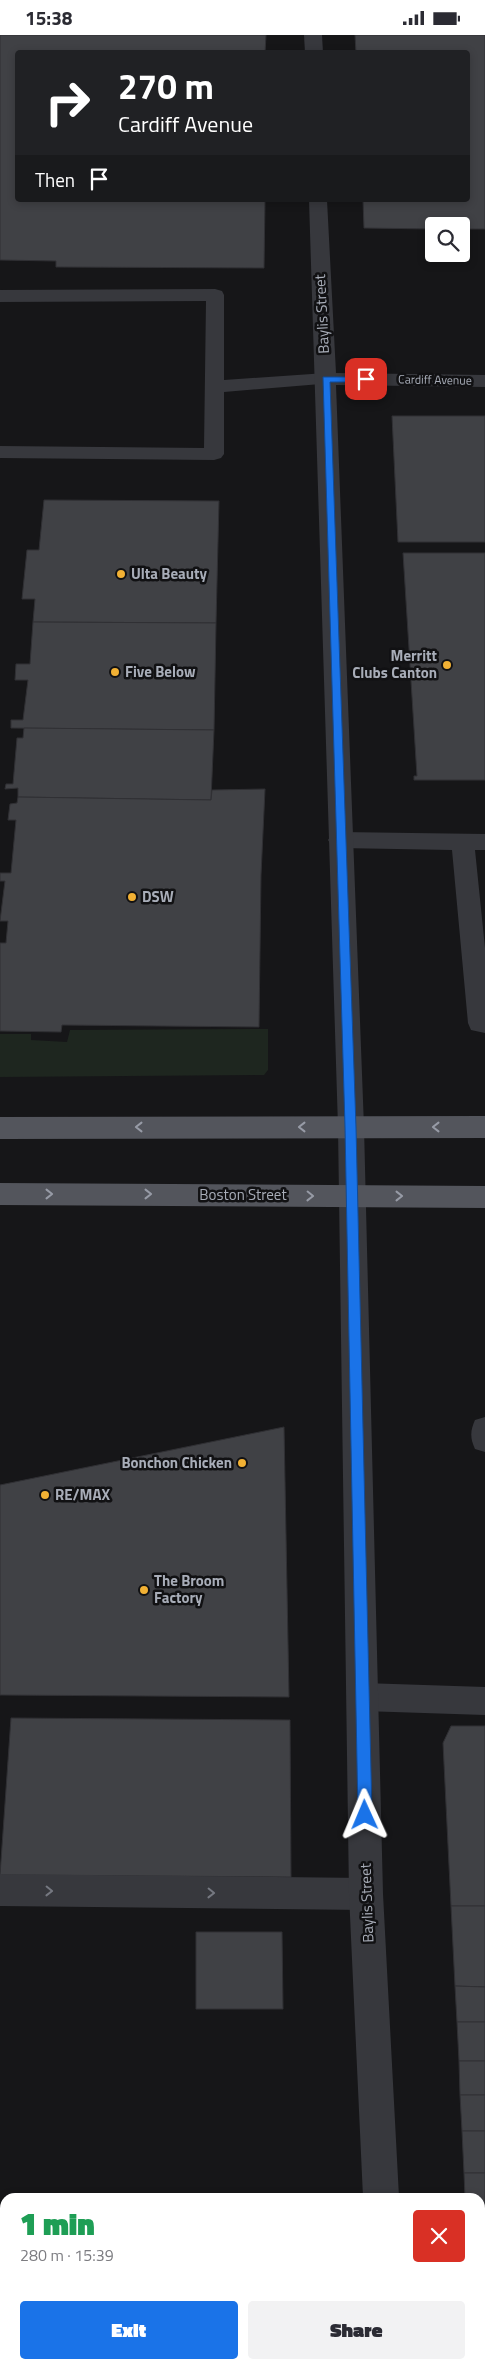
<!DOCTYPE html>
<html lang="en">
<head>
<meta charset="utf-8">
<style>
  body { margin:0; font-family:"Titillium Web",sans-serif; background:#f2f2f3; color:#2b2b33; height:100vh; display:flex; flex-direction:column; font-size:19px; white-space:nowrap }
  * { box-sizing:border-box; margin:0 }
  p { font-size:16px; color:#7c7c81 }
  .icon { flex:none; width:28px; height:28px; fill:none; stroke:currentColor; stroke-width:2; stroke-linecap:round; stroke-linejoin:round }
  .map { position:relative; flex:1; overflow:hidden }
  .drawer { position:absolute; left:0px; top:2158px; width:485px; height:176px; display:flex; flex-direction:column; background:#fff; border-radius:15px 15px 0 0; box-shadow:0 2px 8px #0003 }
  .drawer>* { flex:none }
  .hud { position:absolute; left:15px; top:15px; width:455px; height:152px; border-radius:5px; box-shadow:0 2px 8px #0003; background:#202124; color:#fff; overflow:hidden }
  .buttons { position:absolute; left:425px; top:182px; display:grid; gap:10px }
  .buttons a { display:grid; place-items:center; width:45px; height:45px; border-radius:5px; background:#fff; box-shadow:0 2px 8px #0003; font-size:25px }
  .pin { position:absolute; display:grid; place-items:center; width:42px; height:42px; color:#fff; margin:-21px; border-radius:10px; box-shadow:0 2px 8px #0006 }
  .me { position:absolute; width:55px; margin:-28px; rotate:359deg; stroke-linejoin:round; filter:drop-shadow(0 0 4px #0008) }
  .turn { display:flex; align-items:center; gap:18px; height:105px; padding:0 20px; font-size:22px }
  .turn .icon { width:65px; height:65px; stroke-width:2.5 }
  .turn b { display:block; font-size:35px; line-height:42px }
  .then { display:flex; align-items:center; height:48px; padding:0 20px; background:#0003; gap:10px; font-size:19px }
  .round { display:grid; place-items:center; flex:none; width:52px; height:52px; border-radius:5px; background:#f2f2f3 }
  .summary { display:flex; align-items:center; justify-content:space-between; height:85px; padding:0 20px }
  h1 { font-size:30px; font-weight:800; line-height:38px; color:#1e9e55 }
  .cta { display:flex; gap:10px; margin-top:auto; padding:10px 20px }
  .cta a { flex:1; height:58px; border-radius:5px; background:#1a73e8; color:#fff; font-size:20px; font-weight:800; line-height:58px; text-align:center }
  .cta a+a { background:#f2f2f3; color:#2b2b33 }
  .status { display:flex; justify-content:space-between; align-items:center; height:35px; padding:0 25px; background:#fff; direction:ltr }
  .status svg { height:14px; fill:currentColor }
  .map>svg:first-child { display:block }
  .green { fill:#1e261f }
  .building { fill:#404145; stroke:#303034 }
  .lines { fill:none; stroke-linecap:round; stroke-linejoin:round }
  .lane { fill:#37383d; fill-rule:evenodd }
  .street { fill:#37383d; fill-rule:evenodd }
  .primary { fill:#53555c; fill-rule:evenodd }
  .oneway { stroke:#979ba6 }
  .oneway2 { stroke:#757881 }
  .route { fill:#1a73e8; stroke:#114b97 }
  .poi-dot { fill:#f2b134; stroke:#111113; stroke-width:2 }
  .labels { text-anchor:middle; stroke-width:5; stroke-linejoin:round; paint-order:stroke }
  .far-street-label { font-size:12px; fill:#a8adb8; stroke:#111113 }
  .street-label { font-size:15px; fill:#a8adb8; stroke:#111113 }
  .poi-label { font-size:15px; font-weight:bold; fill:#a8adb8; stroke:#111113; text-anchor:start }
</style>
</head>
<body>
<div class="status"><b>15:38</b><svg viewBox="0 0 49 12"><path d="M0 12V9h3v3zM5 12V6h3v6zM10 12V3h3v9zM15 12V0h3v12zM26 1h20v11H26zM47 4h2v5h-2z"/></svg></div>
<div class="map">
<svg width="485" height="2333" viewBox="0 0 485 2333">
  <rect width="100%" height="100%" fill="#161618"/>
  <path class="green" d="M268 994V1035L264 1040 0 1042V999H31V1005L67 1007 70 995Z"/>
  <g class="building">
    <path d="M0 0H266L265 18H18V165H265L264 233 56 232V226L0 225Z"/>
    <path d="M355 0H485V194H461V191H434V194L364 193 363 165H468V18H356Z"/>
    <path d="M392 381H485V507H398Z"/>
    <path d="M44 465 219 466 216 588 33 587 35 564H22L27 515H39Z"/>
    <path d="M403 518H485V745H414V741H417Z"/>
    <path d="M33 587 216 588 214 695 11 693V685H23L28 645H15L16 629H30Z"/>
    <path d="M24 693 214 695 211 765 18 762V753L5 754 6 749H13L17 703H23Z"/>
    <path d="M265 754 261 840 259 992 62 990 61 997 0 996V908H6L8 886H0L5 846H0V838H11L16 785H8L10 769 17 768 18 762 211 765 212 755Z"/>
    <path d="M284 1392 289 1662 0 1660V1450Z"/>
    <path d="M11 1683 290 1685 291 1842 0 1840Z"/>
    <path d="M451 1691H485V1871H451L443 1708Z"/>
    <path d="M451 1871H485V1952L455 1951Z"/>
    <path d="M196 1897H282L283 1974H196Z"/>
    <path d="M455 1951 485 1952V1987H457Z"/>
    <path d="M457 1987H485V2026H459Z"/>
    <path d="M459 2026H485V2060H460Z"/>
    <path d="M460 2060H485V2096H462Z"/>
    <path d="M462 2096H485V2138H464Z"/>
    <path d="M464 2138H485V2246H480V2162H465Z"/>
  </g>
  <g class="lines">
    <g class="lane">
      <path d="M215 254 222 256 224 260V345L326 338 333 340 336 344 333 348 224 357V419L221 423 214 425 0 423V411L204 413 206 266 0 267V255Z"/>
      <path d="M340 797 485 799V815H475L485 913V998L471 995 468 988 452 815 340 813 332 811 328 805 332 799Z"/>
      <path d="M485 1382V1417L475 1414C470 1403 470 1396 475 1385Z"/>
      <path d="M363 1648 485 1652V1680L363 1676 352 1672 348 1662 352 1652Z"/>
      <path d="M0 1839 366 1843 377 1848 382 1859 377 1870 366 1875 0 1871Z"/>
    </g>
    <g class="street">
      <path d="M304 0H322L323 18H305Z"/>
      <path d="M309 165H327L336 338 485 340V352L336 350 364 1092 383 1859 399 2162H363L349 1859 338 1092Z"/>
      <rect x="371" y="2329" width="38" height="4"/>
    </g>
    <g class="primary">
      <path d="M485 1081V1103L0 1104V1082Z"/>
      <path d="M0 1148 485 1151V1173L0 1170Z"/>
    </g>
  </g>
  <defs><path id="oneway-chevron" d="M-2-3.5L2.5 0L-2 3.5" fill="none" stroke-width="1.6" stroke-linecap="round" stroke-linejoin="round" transform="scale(1.25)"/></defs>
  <g class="oneway">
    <use href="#oneway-chevron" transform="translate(139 1092) rotate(180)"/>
    <use href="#oneway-chevron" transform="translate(302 1092) rotate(180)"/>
    <use href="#oneway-chevron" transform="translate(436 1092) rotate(-180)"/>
    <use href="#oneway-chevron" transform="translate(49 1159)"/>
    <use href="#oneway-chevron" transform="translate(148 1159)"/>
    <use href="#oneway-chevron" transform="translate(310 1161) rotate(1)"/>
    <use href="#oneway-chevron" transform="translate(399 1161)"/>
  </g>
  <g class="oneway2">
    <use href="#oneway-chevron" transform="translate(49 1856) rotate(1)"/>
    <use href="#oneway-chevron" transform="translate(211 1858) rotate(1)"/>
  </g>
  <path class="route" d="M323 342H366L370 344 366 347H330L356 1092 372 1780 370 1785 365 1787 360 1785 358 1780 345 1092Z"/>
  <g class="poi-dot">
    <circle cx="121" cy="539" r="5"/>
    <circle cx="447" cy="630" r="5"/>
    <circle cx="115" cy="637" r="5"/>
    <circle cx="132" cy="862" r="5"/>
    <circle cx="242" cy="1428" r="5"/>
    <circle cx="45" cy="1460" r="5"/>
    <circle cx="144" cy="1555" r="5"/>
  </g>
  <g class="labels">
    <g class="far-street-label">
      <text transform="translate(435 345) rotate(1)" y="4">Cardiff Avenue</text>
    </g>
    <g class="street-label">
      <text transform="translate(322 279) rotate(-93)" y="5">Baylis Street</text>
      <text x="243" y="1165">Boston Street</text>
      <text transform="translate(367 1868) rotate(-92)" y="5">Baylis Street</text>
    </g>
    <g class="poi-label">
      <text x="131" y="544">Ulta Beauty</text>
      <text x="437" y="626" text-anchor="end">Merritt<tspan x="437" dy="17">Clubs Canton</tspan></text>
      <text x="125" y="642">Five Below</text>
      <text x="142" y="867">DSW</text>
      <text x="232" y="1433" text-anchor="end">Bonchon Chicken</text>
      <text x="55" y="1465">RE/MAX</text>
      <text x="154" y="1551">The Broom<tspan x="154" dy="17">Factory</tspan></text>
    </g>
  </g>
</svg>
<div class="buttons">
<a><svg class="icon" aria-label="search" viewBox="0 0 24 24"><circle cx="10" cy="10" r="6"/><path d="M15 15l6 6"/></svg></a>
</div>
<div class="pin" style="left:366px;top:344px;background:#d93025"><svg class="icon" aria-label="arrive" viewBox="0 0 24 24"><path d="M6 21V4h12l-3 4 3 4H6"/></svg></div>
<svg class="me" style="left:365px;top:1780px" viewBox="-20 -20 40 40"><path d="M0-17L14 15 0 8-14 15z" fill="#1a73e8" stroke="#fff" stroke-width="4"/></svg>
<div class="hud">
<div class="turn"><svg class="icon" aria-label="right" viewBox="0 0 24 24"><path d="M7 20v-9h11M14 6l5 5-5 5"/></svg><div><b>270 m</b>Cardiff Avenue</div></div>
<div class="then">Then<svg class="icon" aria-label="arrive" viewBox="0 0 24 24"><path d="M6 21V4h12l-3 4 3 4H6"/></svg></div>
</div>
<section class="drawer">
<div class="summary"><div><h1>1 min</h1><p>280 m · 15:39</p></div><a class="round" style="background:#d93025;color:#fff"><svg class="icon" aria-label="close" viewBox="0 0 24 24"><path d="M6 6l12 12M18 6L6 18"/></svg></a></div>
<div class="cta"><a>Exit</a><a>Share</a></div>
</section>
</div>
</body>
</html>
